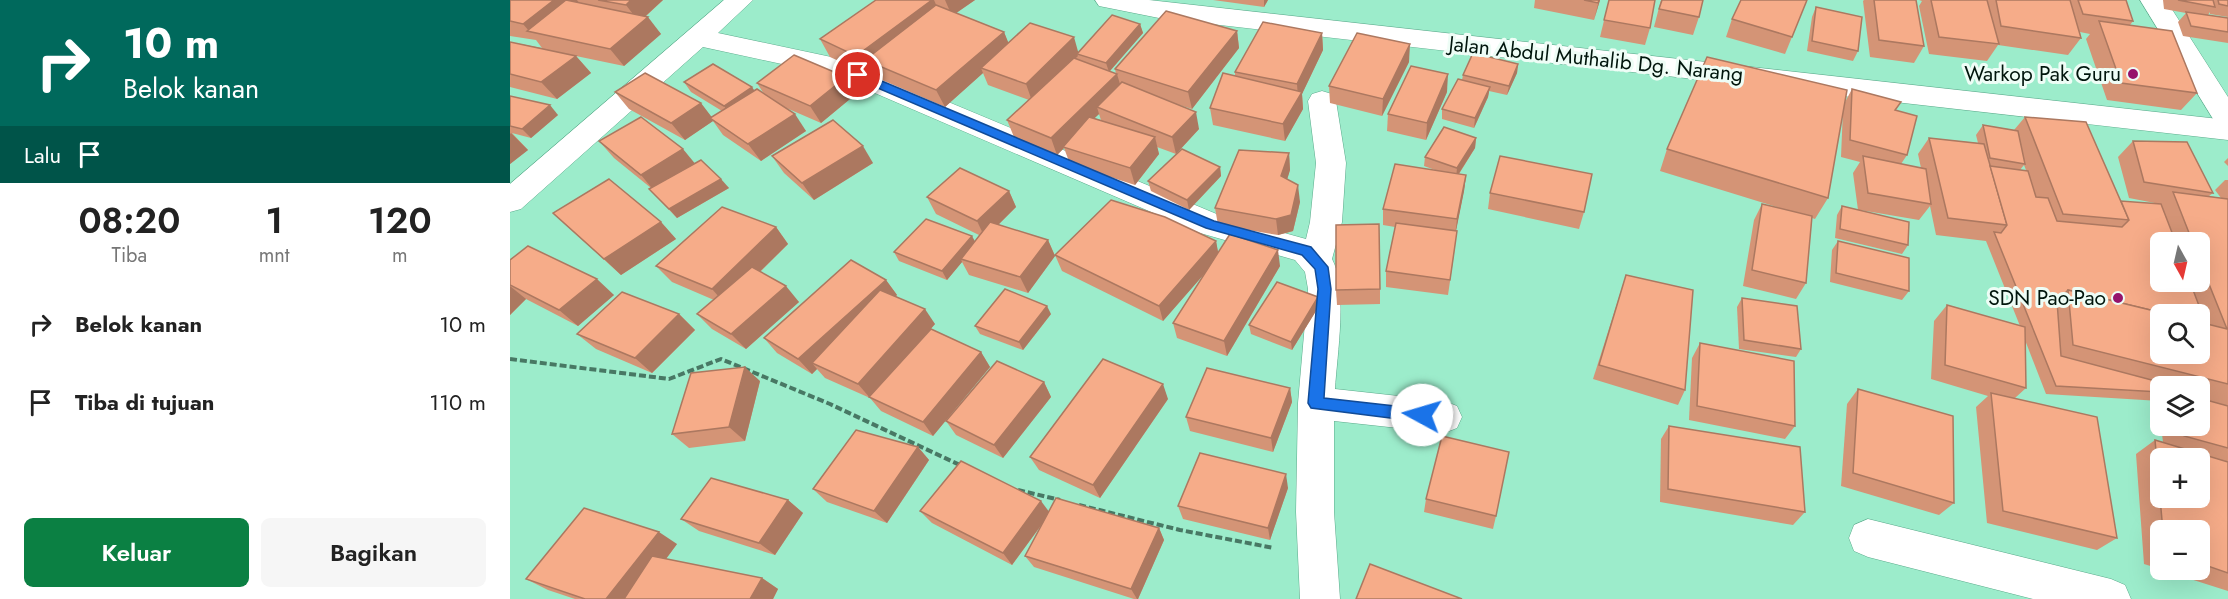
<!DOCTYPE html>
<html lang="id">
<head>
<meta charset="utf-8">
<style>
  body { margin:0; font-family:Jost,sans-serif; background:#f6f6f6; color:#222; height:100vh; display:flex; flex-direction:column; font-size:22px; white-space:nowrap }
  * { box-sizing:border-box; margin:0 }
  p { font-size:20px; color:#767676 }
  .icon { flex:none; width:33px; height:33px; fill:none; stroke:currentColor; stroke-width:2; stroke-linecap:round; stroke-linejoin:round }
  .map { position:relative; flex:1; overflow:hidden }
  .panel { display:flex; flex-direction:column; background:#fff; width:510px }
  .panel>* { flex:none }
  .top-card { background:#00695c; color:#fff; overflow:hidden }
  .needle { width:39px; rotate:172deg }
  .fabs { position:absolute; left:1640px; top:232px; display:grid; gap:12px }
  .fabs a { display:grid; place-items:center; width:60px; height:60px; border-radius:9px; background:#fff; box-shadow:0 6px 24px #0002; font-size:30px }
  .pin { position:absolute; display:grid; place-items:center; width:51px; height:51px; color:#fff; margin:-26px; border:3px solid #fff; border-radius:50%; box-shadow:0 2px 6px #0007 }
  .me { position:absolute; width:66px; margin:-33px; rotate:276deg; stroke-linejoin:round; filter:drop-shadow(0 0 4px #0008) }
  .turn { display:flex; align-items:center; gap:21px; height:126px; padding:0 24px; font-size:27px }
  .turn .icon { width:78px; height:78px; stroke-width:2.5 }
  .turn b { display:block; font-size:42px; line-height:51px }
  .then { display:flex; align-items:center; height:57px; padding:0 24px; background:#0003; gap:12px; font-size:22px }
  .eta { display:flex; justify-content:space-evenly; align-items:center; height:102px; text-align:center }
  .eta b { font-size:36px; font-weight:600; line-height:42px }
  .button { display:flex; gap:12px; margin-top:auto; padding:12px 24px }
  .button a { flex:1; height:69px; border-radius:9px; background:#0b8043; color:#fff; font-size:24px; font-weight:600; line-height:69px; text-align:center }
  .button a+a { background:#f6f6f6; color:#222 }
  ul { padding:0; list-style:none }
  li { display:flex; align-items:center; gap:18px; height:78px; padding:0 24px }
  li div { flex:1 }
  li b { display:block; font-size:22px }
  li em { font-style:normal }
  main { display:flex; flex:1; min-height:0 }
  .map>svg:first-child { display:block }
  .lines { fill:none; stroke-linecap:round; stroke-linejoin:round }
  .minor-casing { stroke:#5baa8b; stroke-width:1 }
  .major-casing { stroke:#5baa8b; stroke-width:1 }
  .path { stroke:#487864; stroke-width:4; stroke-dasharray:7 3; stroke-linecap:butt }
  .minor { fill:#fff; fill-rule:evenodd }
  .major { fill:#fff; fill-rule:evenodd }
  .wall { fill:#d49476; fill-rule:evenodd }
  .shaded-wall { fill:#ac7860 }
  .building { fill:#f6ac89; stroke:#ac7860; stroke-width:1.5 }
  .route { fill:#1a73e8; stroke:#114b97; stroke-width:1.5 }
  .poi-dot { fill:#96136b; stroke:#eefdf6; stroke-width:2 }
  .labels { text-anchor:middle; stroke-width:6; stroke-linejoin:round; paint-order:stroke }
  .street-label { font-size:21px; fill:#00150c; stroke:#eefdf6 }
  .poi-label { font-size:21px; fill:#00150c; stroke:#eefdf6; text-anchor:end }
</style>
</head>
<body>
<main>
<section class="panel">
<div class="top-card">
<div class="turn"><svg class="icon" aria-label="right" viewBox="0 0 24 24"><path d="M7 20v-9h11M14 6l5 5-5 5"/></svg><div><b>10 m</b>Belok kanan</div></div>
<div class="then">Lalu<svg class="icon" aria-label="arrive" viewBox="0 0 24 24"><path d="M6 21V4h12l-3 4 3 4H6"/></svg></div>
</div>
<div class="eta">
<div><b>08:20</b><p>Tiba</p></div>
<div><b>1</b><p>mnt</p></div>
<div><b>120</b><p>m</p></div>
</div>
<ul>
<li><svg class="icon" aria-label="right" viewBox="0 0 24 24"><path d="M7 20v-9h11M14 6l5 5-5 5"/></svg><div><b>Belok kanan</b></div><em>10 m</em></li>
<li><svg class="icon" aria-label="arrive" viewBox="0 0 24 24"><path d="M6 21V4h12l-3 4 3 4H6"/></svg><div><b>Tiba di tujuan</b></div><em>110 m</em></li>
</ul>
<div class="button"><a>Keluar</a><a>Bagikan</a></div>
</section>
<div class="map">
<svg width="1718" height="599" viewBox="0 0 1718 599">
  <rect width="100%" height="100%" fill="#9ceccb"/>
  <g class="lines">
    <defs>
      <g id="minor">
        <path d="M214 0H243L208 33 340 61 709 215 796 239 800 222 806 163 798 101 802 94 812 91 822 94 826 101 836 163 832 222 822 259C838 288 827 355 825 389L934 401 947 406 952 417 947 428 934 433 824 421V512L830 599H790L786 512 788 403 798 289 795 272 785 260 690 233 323 75 193 47 11 209 0 212V184Z"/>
        <path d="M1630 0H1656L1718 97V130L1708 127Z"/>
        <path d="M1358 519 1601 579 1615 585 1621 599H1523L1358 557 1344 551 1339 538 1344 525Z"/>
      </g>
      <path id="major" d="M585 0H639L1718 120V140L649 18 589 6Z"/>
    </defs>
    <use href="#minor" class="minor-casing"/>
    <use href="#major" class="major-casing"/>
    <g class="path">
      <path d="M0 359 159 379 211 359 320 404 452 466"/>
      <path d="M508 490 550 500"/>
      <path d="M569 505 670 530 764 548"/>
    </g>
    <use href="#minor" class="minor"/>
    <use href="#major" class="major"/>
  </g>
  <g class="wall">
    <path d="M0 0H153L135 17 151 34 114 66 66 56 81 73 47 99 0 87V42L32 48 26 40 0 36Z"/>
    <path d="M366 0H465L446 13 494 32 498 43 569 53 630 24 633 33 600 71 606 74 605 69 727 31 729 48 682 109 666 104 689 129 666 154 647 147 649 154 625 185 560 164 554 148 547 155 504 137 497 120 519 100 478 85 473 73 435 107 365 77 360 69 355 73 320 57 310 39ZM589 114 591 120 584 118Z"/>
    <path d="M703 0H758L754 7Z"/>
    <path d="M1025 0H1090L1084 20 1024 8Z"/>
    <path d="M1099 0 1140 28 1135 45 1090 37Z"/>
    <path d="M1151 0H1193L1189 17 1183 35 1144 27Z"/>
    <path d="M1354 0H1406L1414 46 1404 63 1360 57 1353 1Z"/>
    <path d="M1409 0H1616L1623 21 1620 25 1687 93 1671 110 1597 100 1576 39 1580 34 1570 32 1571 38 1558 55 1488 45 1477 61 1419 54 1409 6 1412 1Z"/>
    <path d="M1653 0H1718V17L1700 14V12L1698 15 1718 18V43L1673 36 1668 22 1676 13 1654 9Z"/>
    <path d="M1306 7 1348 51 1343 61 1297 51 1302 17Z"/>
    <path d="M1222 19 1282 37 1275 54 1216 37Z"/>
    <path d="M812 33 813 50 792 94 793 109 775 141 703 125 700 108 725 76V72Z"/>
    <path d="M899 62 872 116 820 103 819 86Z"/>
    <path d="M1008 64 1007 73 997 95 979 91 978 97 964 128 932 119V109L952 80 953 75Z"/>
    <path d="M174 82 244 91 254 94 247 83 346 94 311 123 274 107 296 131 251 161 213 135 203 121 175 140 119 109 105 92 201 117 212 111 181 92Z"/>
    <path d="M1342 89 1391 102 1386 110 1397 155 1391 164 1411 168 1408 154 1419 138 1468 143 1466 135 1473 125 1504 130 1515 117 1611 201 1650 204 1619 198 1608 157 1623 141 1703 193 1699 196 1711 198 1705 190 1715 180H1718V591L1652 570H1689V531H1650V569L1634 564 1626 454 1645 440 1653 442 1651 426H1689V387H1650V401L1536 394 1515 340 1516 388 1505 398 1607 538 1587 550 1477 523 1466 407 1478 396 1421 379 1424 321 1437 305 1510 326 1476 241 1426 235 1420 206 1409 220 1350 210 1398 245 1392 254 1325 238 1327 215 1332 206 1348 210 1343 173 1350 162 1331 157 1333 109 1318 198 1305 219 1302 218 1296 283 1286 299 1233 286 1244 220 1252 204 1270 208 1150 171 1157 149 1334 104ZM1514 165 1516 170H1510ZM1650 243H1689V282H1650Z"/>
    <path d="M937 92 916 140 877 131 878 114Z"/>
    <path d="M0 96 48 115 21 138 2 133 18 150 0 164Z"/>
    <path d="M966 138 965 148 949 174 956 175 954 191 946 230 945 247 938 295 876 287V271L885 227 873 225V209L925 170 914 166 915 157Z"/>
    <path d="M89 141 185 164 219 188 167 218 139 189 141 188 104 158Z"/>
    <path d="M779 153 780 170 777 179 790 202 783 231 768 235 708 225 705 208Z"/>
    <path d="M262 156 363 163 304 200 274 173Z"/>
    <path d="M1718 158V166L1714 162Z"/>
    <path d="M710 167 711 176 679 210 641 191 638 181Z"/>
    <path d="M499 191 506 207 488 225 538 240 545 256 518 293 459 275 452 262 437 280 389 261 384 252 465 241 469 235 426 214 417 197Z"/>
    <path d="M980 193 1074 212 1069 229 978 209Z"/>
    <path d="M43 213 151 222 166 239 111 275Z"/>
    <path d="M266 227 278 244 250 272 289 302 236 349 202 329 187 314 204 300 162 282 146 266Z"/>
    <path d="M706 241 708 253 770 266 717 356 667 338 663 323 695 273 653 321 552 271 545 255Z"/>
    <path d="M1328 241 1399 291 1392 300 1320 282 1322 250Z"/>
    <path d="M0 260 104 295 68 326 16 299 0 315Z"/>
    <path d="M1116 275 1175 390 1168 405 1083 379Z"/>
    <path d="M376 280 387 295 386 296 425 324 408 343 471 352 480 367 423 436 371 411 360 398 315 378 307 369 302 374 267 353 254 338Z"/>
    <path d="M870 289V304L827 305 826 290Z"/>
    <path d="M808 297 809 306 782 350 741 334 739 325Z"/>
    <path d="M1232 298 1291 349 1286 357 1229 349 1227 307Z"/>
    <path d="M169 314 185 330 142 373 86 349 67 334Z"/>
    <path d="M541 314 513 350 470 334 465 326Z"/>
    <path d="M1190 343 1285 426 1275 439 1179 420 1182 358Z"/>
    <path d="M250 381 235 441 179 448 162 434Z"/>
    <path d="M534 382 541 397 493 458 446 435 436 421Z"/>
    <path d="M780 388 782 402 763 452 680 431 676 417Z"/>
    <path d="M1348 389 1444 503 1429 515 1331 486 1337 404Z"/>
    <path d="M658 399 590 498 529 470 520 457Z"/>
    <path d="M1650 405V420L1648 406Z"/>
    <path d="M1159 426 1295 512 1283 525 1150 502 1151 439Z"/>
    <path d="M408 447 419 460 377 523 317 502 303 489Z"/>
    <path d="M778 488 760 540 673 519 668 506Z"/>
    <path d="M916 499 986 516 983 529 914 512Z"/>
    <path d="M278 500 293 513 265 555 189 531 171 519Z"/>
    <path d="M410 511 539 512 649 528 654 540 628 599H624L524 567 515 556 533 523 502 565 422 523Z"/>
    <path d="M167 544 156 559 252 578 268 589 263 599H65L38 590 16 579Z"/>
  </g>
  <g class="shaded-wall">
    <path d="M44 0H67L72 7 19 31 13 24Z"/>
    <path d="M121 0H153L129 22 116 5Z"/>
    <path d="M422 0H424L431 16 355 60 360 69 355 73 346 56Z"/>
    <path d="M435 0H465L442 16Z"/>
    <path d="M754 0H758L754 7Z"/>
    <path d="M1089 0H1090L1084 20Z"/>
    <path d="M138 17 151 34 114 66 100 49Z"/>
    <path d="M630 24 633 33 599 72 596 63Z"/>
    <path d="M727 31 729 48 682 109 678 92Z"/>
    <path d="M494 32 501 49 471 68 473 73 435 107 426 90Z"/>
    <path d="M812 33 813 50 792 94 793 109 775 141 773 124 788 98 787 84Z"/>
    <path d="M564 37 569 55 567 54 568 56 522 101 516 84Z"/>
    <path d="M900 44 899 62 872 116 873 99Z"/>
    <path d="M66 56 81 73 47 99 31 82Z"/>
    <path d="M1008 64 1007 73 997 95 999 86Z"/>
    <path d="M607 74 612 91 587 107 589 114 555 147H553L554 148 547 155 541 138Z"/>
    <path d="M938 74 937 92 916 140 917 123Z"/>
    <path d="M336 77 346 94 311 123 300 106Z"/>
    <path d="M242 87 249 97 221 116 214 106Z"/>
    <path d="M980 87 978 97 964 128 965 118Z"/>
    <path d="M191 103 204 120 200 118 203 121 175 140 161 123Z"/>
    <path d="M40 105 48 115 21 138 12 129Z"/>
    <path d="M686 112 689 129 666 154 662 137Z"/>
    <path d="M285 114 296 131 251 161 238 144Z"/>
    <path d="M1 133 18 150 0 164V134Z"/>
    <path d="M645 137 649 154 625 185 620 168Z"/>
    <path d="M966 138 965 148 946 178 947 168Z"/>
    <path d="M353 146 363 163 304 200 292 183Z"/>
    <path d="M173 149 187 166 145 192 131 175Z"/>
    <path d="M779 153 780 170 773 193 771 176Z"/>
    <path d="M710 167 711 176 679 210 677 200Z"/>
    <path d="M956 175 954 191 945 236 947 219Z"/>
    <path d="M211 179 219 188 167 218 159 209Z"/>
    <path d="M788 185 790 202 783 231 768 235 766 219Z"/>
    <path d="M499 191 506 207 475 238 467 221Z"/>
    <path d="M151 222 166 239 111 275 94 259Z"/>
    <path d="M266 227 278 244 216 305 202 289Z"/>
    <path d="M462 236 467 245 451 259 452 262 437 280 432 271Z"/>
    <path d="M538 240 545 256 518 293 510 277Z"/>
    <path d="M706 241 709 257 653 321 649 306Z"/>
    <path d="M768 250 770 266 717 356 714 341Z"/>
    <path d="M87 279 104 295 68 326 49 310Z"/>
    <path d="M376 280 387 295 310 367 302 363 307 369 302 374 288 359Z"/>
    <path d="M0 286 16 299 0 315Z"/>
    <path d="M276 286 289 302 236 349 221 334Z"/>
    <path d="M808 297 809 306 782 350 781 342Z"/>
    <path d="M537 306 541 314 513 350 509 342Z"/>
    <path d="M415 309 425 324 360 398 348 384Z"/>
    <path d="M169 314 185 330 142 373 125 358Z"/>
    <path d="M471 352 480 367 423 436 413 422Z"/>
    <path d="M235 367 250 381 235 441 219 427Z"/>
    <path d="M534 382 541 397 493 458 484 445Z"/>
    <path d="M653 384 658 399 590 498 583 485Z"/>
    <path d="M780 388 782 402 763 452 761 438Z"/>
    <path d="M408 447 419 460 377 523 364 511Z"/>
    <path d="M776 474 778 488 760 540 758 528Z"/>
    <path d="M278 500 293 513 265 555 249 543Z"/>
    <path d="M531 501 540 513 502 565 493 553Z"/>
    <path d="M649 528 654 540 628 599H627L621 589Z"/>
    <path d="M149 532 167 544 126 599H96Z"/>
    <path d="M252 578 268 589 263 599H240Z"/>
  </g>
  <g class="building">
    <path d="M0 0H44L13 24 0 21Z"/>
    <path d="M56 0 138 17 100 49 17 31Z"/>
    <path d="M88 0H121L116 5Z"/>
    <path d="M366 0H422L346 56 310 39Z"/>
    <path d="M1074 0H1089L1088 3Z"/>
    <path d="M1099 0H1145L1140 28 1094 20Z"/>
    <path d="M1152 0H1193L1189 17 1149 9Z"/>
    <path d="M1231 0H1297L1282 37 1222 19Z"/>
    <path d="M1364 0H1406L1414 46 1369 40Z"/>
    <path d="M1421 0H1477L1489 44 1429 37Z"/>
    <path d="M1486 0H1560L1571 38 1491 26Z"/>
    <path d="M1568 0H1616L1623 21 1573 14Z"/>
    <path d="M1668 0H1703L1705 7Z"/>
    <path d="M1708 0H1718V6L1709 4Z"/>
    <path d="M426 5 494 32 426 90 355 60Z"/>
    <path d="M1306 7 1352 17 1348 51 1302 41Z"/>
    <path d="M656 11 727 31 678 92 605 69Z"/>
    <path d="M1676 12 1718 18V32L1681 26Z"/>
    <path d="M602 15 630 24 596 63 567 54Z"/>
    <path d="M1589 21 1662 31 1687 93 1611 83Z"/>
    <path d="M753 22 812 33 787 84 725 72Z"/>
    <path d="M520 23 564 37 516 84 471 68Z"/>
    <path d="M847 33 900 44 873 99 819 86Z"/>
    <path d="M0 42 66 56 31 82 0 74Z"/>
    <path d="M963 53 1008 64 999 86 953 75Z"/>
    <path d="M284 55 336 77 300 106 247 83Z"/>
    <path d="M1197 57 1337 90 1318 198 1157 149Z"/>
    <path d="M564 58 607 74 541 138 497 120Z"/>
    <path d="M203 64 242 87 214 106 174 82Z"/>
    <path d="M901 66 938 74 917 123 878 114Z"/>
    <path d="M135 73 191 103 161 123 105 92Z"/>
    <path d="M713 73 792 92 773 124 700 108Z"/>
    <path d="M948 79 980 87 965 118 932 109Z"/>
    <path d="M612 82 686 112 662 137 587 107Z"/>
    <path d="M247 89 285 114 238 144 200 118Z"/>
    <path d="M1342 89 1391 102 1385 110 1407 116 1397 155 1340 140Z"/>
    <path d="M0 96 40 105 12 129 0 126Z"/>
    <path d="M131 117 173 149 131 175 89 141Z"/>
    <path d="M579 117 645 137 620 168 553 147Z"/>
    <path d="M1515 117 1576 122 1619 220 1553 214Z"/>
    <path d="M323 120 353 146 292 183 262 156Z"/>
    <path d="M1473 125 1508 131 1515 164 1480 158Z"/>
    <path d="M934 127 966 138 947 168 915 157Z"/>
    <path d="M1419 138 1474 144 1497 225 1438 218Z"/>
    <path d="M1623 141 1677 142 1703 193 1634 182Z"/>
    <path d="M672 149 710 167 677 200 638 181Z"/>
    <path d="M729 150 779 153 771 176 788 185 781 215 766 219 705 208Z"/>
    <path d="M990 156 1082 174 1074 212 980 193Z"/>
    <path d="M1353 156 1416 169 1421 204 1358 193Z"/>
    <path d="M191 160 211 179 159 209 139 189Z"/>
    <path d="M885 164 956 175 947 219 873 209Z"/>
    <path d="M1480 166 1518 171 1526 197 1538 198 1547 221 1612 227 1619 220 1611 201 1651 204 1666 243H1650V282H1680L1696 324 1689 322V315H1661L1558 290 1547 301 1551 356 1668 387H1650V392L1546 386 1484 232 1491 233 1497 225Z"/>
    <path d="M450 168 499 191 467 221 417 197Z"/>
    <path d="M99 179 151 222 94 259 43 213Z"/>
    <path d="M1663 192 1718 199V384L1563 345 1558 290 1661 315H1650V354H1689V322L1717 329 1689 259V243H1683Z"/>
    <path d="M601 200 655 217 706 241 649 306 545 255Z"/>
    <path d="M1252 204 1302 216 1296 283 1242 270Z"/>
    <path d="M1332 206 1399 222 1398 245 1330 229Z"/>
    <path d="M212 207 266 227 202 289 146 266Z"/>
    <path d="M416 219 462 236 432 271 384 252Z"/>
    <path d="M480 222 538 240 510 277 451 259Z"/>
    <path d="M886 223 947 231 940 280 876 271Z"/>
    <path d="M869 224 870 289 826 290V225Z"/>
    <path d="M720 234 768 250 714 341 663 323Z"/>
    <path d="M1328 241 1399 258V291L1326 273Z"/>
    <path d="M18 246 87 279 49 310 0 285V260Z"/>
    <path d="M341 260 376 280 288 359 254 338Z"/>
    <path d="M242 267 276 286 221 334 187 314Z"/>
    <path d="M1116 275 1183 290 1175 390 1089 365Z"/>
    <path d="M767 282 808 297 781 342 739 325Z"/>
    <path d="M495 289 537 306 509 342 465 326Z"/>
    <path d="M370 290 415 309 348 384 302 363Z"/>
    <path d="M112 292 169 314 125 358 67 334Z"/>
    <path d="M1232 298 1287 306 1291 349 1234 340Z"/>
    <path d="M1437 305 1515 327 1516 388 1435 365Z"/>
    <path d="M421 329 471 352 413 422 359 397Z"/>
    <path d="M1190 343 1284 361 1285 426 1187 406Z"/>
    <path d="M593 359 653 384 583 485 520 457Z"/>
    <path d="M487 361 534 382 484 445 436 421Z"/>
    <path d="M235 367 219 427 162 434 181 373Z"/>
    <path d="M697 368 780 388 761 438 676 417Z"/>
    <path d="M1348 389 1443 416 1444 503 1343 473Z"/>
    <path d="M1481 393 1587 417 1607 538 1493 511Z"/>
    <path d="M1689 398 1718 406V448L1674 436 1672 426H1689Z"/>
    <path d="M1159 426 1290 447 1295 512 1158 489Z"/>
    <path d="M346 430 408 447 364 511 303 489Z"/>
    <path d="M932 436 999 452 986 516 916 499Z"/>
    <path d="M1645 440 1718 462V573L1689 563V531H1653L1650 498H1689V459H1650V495Z"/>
    <path d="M690 453 776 474 758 528 668 506Z"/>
    <path d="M451 461 531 501 493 553 410 511Z"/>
    <path d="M201 478 278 500 249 543 171 519Z"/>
    <path d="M546 498 649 528 621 589 515 556Z"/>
    <path d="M74 508 149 532 96 599H75L16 579Z"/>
    <path d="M142 556 252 578 240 599H114Z"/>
    <path d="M860 564 952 599H846Z"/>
  </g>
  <path class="route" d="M348 71 704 221 801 247 818 267 821 289 814 398 912 409 918 410 920 415 918 420 912 422 801 408 798 403 808 289 805 269 792 255 696 228 344 78 342 75Z"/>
  <g class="poi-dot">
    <circle cx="1623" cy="74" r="6"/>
    <circle cx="1608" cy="298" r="6"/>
  </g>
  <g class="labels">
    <g class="street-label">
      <text transform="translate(1086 59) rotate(6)" y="7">Jalan Abdul Muthalib Dg. Narang</text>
    </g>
    <g class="poi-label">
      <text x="1611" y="81">Warkop Pak Guru</text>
      <text x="1596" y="305">SDN Pao-Pao</text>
    </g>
  </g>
</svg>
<div class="fabs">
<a><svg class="needle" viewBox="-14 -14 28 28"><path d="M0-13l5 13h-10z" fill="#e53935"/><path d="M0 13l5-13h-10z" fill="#767676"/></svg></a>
<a><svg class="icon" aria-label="search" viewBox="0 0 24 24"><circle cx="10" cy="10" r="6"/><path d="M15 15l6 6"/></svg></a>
<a><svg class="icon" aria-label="layers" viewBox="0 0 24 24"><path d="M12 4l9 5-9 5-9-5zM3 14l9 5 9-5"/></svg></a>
<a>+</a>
<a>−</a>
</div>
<div class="pin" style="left:348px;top:75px;background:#d93025"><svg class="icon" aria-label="arrive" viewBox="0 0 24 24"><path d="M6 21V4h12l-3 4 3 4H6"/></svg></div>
<svg class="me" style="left:912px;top:415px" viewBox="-20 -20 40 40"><circle r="19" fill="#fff"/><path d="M0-13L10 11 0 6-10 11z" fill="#1a73e8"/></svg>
</div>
</main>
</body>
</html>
